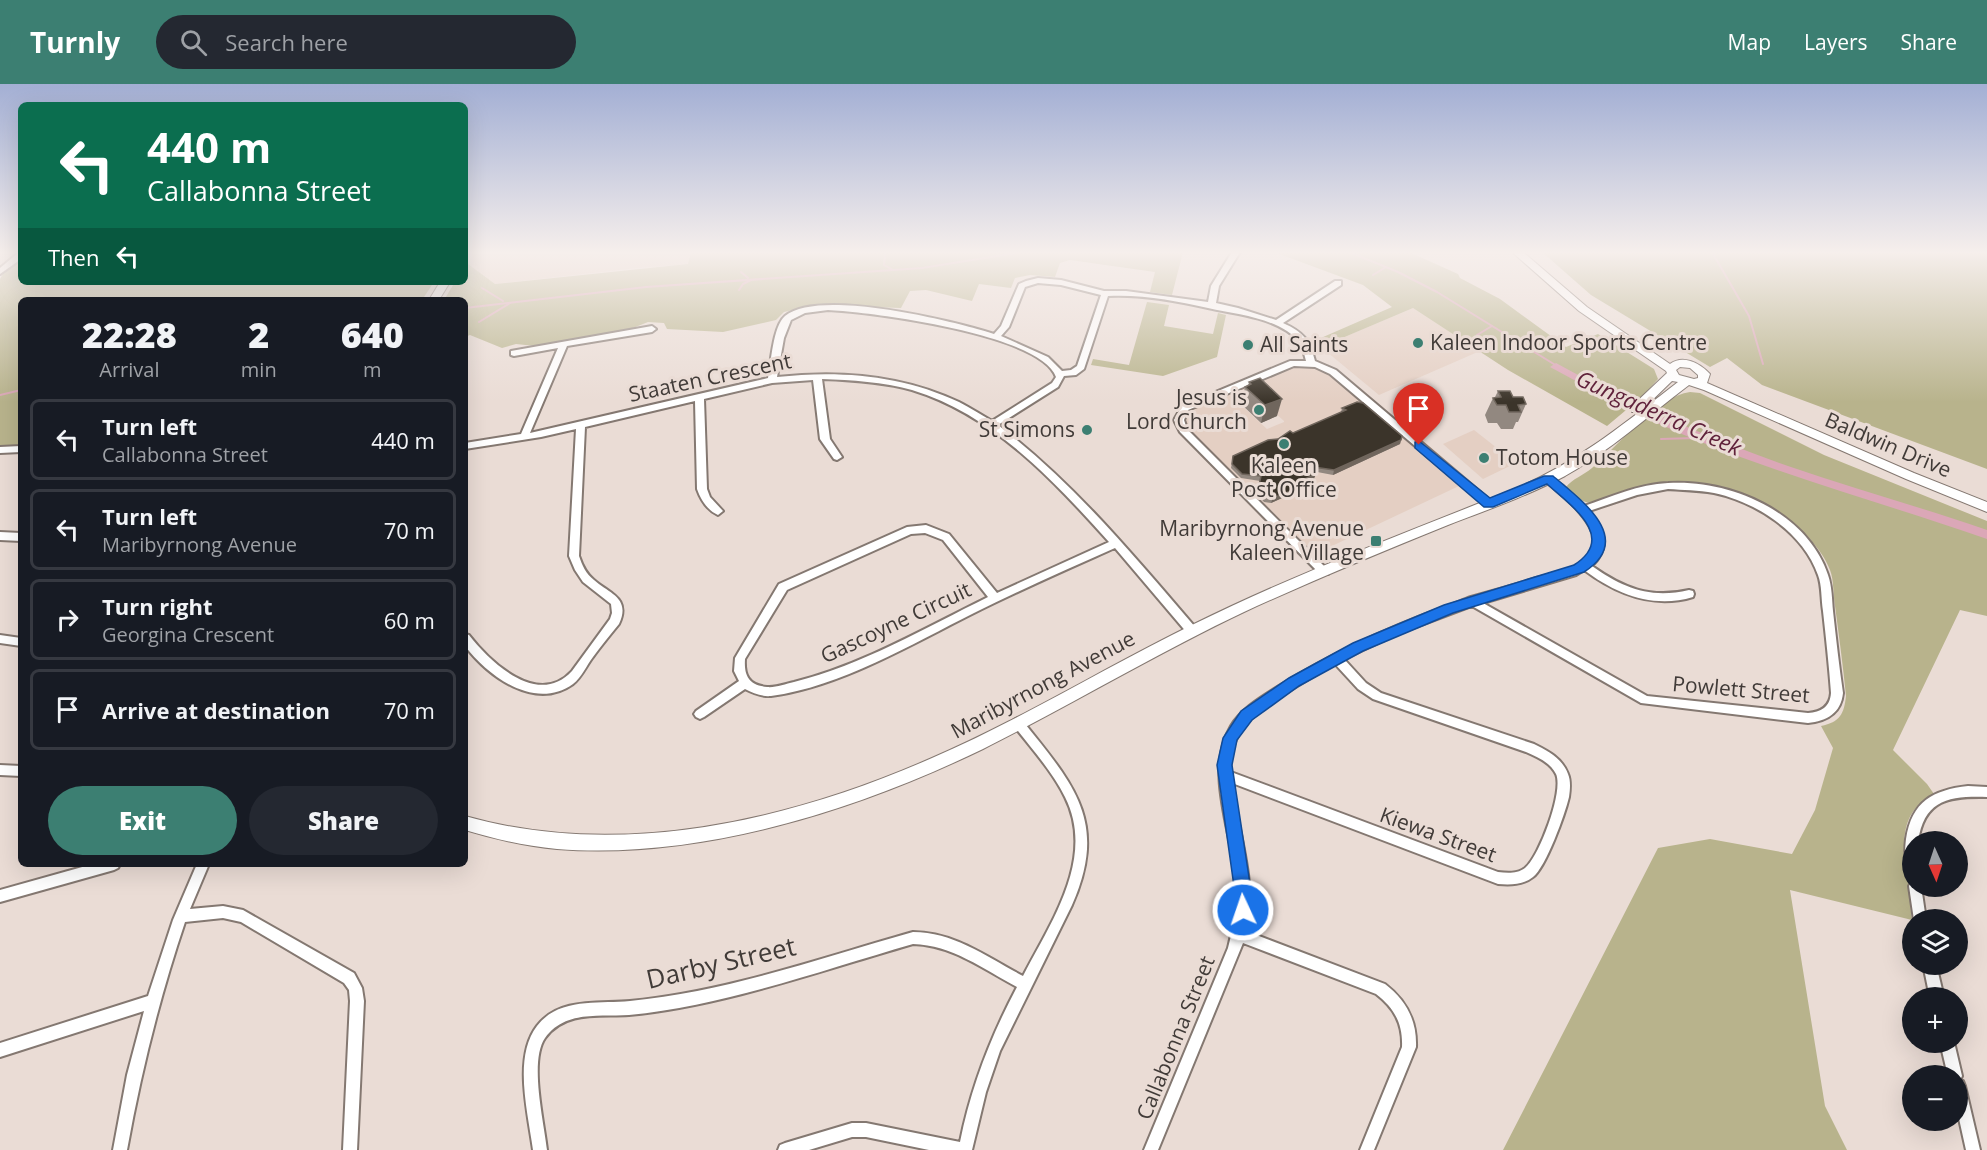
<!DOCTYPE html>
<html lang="en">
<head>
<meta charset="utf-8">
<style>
  body { margin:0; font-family:"Open Sans",sans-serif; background:#242831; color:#f1f3f6; height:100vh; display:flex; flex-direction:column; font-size:22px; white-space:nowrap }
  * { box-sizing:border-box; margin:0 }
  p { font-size:20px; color:#9ea1a6 }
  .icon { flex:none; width:33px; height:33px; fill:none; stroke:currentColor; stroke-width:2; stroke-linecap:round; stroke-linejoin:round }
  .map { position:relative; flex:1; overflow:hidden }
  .details { position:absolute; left:18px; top:213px; width:450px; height:570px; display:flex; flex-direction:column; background:#171b24; border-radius:9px; box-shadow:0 6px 24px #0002 }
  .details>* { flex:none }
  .hud { position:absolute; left:18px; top:18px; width:450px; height:183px; border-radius:9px; box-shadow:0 6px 24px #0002; background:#0b6e4f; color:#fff; overflow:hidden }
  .needle { width:39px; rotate:177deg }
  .controls { position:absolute; left:1902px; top:747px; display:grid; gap:12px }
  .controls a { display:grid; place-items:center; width:66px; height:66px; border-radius:50%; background:#171b24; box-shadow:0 6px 24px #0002; font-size:30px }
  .pin { position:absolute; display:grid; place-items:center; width:51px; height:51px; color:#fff; margin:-62px -26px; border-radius:50% 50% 50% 0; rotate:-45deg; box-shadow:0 0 6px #0007 }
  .pin .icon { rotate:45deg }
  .me { position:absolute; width:66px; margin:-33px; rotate:357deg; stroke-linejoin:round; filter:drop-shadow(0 0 4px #0008) }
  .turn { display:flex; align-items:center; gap:21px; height:126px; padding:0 30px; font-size:27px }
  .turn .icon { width:78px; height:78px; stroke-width:2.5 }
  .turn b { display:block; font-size:42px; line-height:51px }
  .then { display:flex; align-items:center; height:57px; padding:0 30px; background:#0003; gap:12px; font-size:22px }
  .eta { display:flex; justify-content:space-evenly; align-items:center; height:102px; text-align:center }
  .eta b { font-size:36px; font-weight:800; line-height:42px }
  .cta { display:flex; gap:12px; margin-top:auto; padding:12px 30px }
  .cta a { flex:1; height:69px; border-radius:36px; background:#3c7f72; color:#fff; font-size:24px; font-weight:800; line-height:69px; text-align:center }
  .cta a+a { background:#242831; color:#f1f3f6 }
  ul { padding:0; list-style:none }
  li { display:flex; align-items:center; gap:18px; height:81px; margin:0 12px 9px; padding:0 18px; border:3px solid #363941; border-radius:9px }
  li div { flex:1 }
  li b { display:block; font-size:22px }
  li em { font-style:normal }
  header { display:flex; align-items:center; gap:36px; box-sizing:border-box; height:84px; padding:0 30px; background:#3c7f72; color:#fff }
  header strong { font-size:28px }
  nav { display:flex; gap:33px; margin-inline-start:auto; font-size:21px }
  .search { width:420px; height:54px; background:#242831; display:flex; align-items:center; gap:15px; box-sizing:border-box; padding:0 21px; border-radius:33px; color:#9ea1a6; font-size:22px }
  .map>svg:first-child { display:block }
  .built { fill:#e4cfc3; fill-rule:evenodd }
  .green { fill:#b8b38c }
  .water { fill:#dba7b7 }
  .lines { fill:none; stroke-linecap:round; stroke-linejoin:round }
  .stream { stroke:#dba7b7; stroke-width:2 }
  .street-casing { stroke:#847871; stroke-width:4 }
  .secondary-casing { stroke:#847871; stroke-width:2 }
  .street { fill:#fff; fill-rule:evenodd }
  .secondary { fill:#fff; fill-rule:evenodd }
  .wall { fill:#928880 }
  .shaded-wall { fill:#70665d }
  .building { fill:#3b342a; stroke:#70665d; stroke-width:1.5 }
  .route { fill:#1a73e8; stroke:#114b97; stroke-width:1.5 }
  .poi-dot { fill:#3c7f72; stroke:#eadcd5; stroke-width:2 }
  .labels { text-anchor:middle; stroke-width:6; stroke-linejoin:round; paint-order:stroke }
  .poi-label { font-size:21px; fill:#413b38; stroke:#eadcd5; text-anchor:start }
  .street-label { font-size:21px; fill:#413b38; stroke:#eadcd5 }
  .water-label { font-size:22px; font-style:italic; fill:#60223b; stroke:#eadcd5 }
  .near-street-label { font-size:26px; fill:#413b38; stroke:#eadcd5 }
</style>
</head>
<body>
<header>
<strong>Turnly</strong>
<div class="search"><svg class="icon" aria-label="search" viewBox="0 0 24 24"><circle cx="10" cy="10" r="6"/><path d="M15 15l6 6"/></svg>Search here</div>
<nav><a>Map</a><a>Layers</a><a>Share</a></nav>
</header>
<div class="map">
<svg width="1987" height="1066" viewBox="0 0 1987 1066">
  <rect width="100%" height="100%" fill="#eadcd5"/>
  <g class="built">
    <path d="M474 168H776L744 176 637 184 494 200 468 180Z"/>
    <path d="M1413 224 1480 267 1379 311 1321 263Z"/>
    <path d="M1306 282 1318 284 1330 291 1459 402 1315 470 1189 345 1186 338 1187 331 1198 323 1292 284ZM1248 305 1284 337V338L1267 345 1241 321 1246 318 1237 310Z"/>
    <path d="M1474 346 1516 379 1483 395 1443 360Z"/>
  </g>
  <g class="green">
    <path d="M691 168H1183L1172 211 1150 208 1155 188 1070 176 1060 179 1055 193 1030 191 1015 194 1011 204 979 200 972 217 926 206 910 207 901 224 815 221 784 228 776 236 723 248 667 245 664 239 648 238 633 244 535 262 516 260 502 264 470 251 465 253V216H444L455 198H465V184L468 180 495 200 688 180Z"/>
    <path d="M1274 168H1409L1458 190 1460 194 1500 215 1566 263 1598 250 1654 285 1658 295 1644 311 1607 342 1508 286 1413 224 1321 263 1314 257 1392 223 1363 201Z"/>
    <path d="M1542 168H1987V385L1762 301 1727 274 1710 283 1591 211Z"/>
    <path d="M21 173V198H434L422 216H21V362L0 364V195L6 185Z"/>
    <path d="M1147 218 1169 221 1164 242 1213 250 1218 229 1226 231 1217 273 1163 292 1091 281 1093 275 1129 281Z"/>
    <path d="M1690 308 1700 309 1824 371 1987 437V532L1960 526 1893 666 1927 700 1934 710C1897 729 1903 763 1908 798 1910 810 1910 823 1912 836L1790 806 1825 1022 1847 1066H1503L1658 764 1710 755 1792 770 1815 726 1833 664 1821 642C1840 638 1844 630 1846 612 1843 582 1839 552 1835 522 1833 511 1834 496 1830 486 1809 432 1721 393 1666 398 1641 400 1616 411 1591 419 1581 418 1572 412 1566 403 1572 395 1584 391 1592 384 1617 363 1658 312 1690 308Z"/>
  </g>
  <path class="water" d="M1556 279C1629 320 1708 354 1788 382 1854 405 1921 423 1987 446V455C1892 422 1795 395 1701 358 1648 337 1598 309 1550 283Z"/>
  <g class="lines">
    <g class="stream">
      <path d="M1349 168 1398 188 1437 208 1557 282"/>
      <path d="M1712 168 1749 232 1763 280"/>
      <path d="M885 170 884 181 893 186"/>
      <path d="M741 188 748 194"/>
      <path d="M1373 191 1386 183"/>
      <path d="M482 204 503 217"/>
      <path d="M739 206 743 200 751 196"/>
      <path d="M465 224 646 203 922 184 1022 168"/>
      <path d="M479 238 510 219"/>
      <path d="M1477 251 1492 242"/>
      <path d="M0 311 21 306"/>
      <path d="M1661 355 1695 354"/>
    </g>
    <defs>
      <g id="street">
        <path d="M1232 168H1240L1219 202 1216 219 1238 224 1276 236 1335 197H1341V201L1283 239C1303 248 1310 256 1315 277L1336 286 1492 418 1494 420 1492 422H1486L1330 290 1315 283 1294 282 1188 326 1184 336 1187 345 1329 487 1328 490H1320L1180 348 1174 336 1182 322 1290 277H1306C1303 264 1299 255 1287 247 1263 232 1234 230 1208 224 1177 217 1141 210 1108 212L1084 285 1076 291 1064 292 1058 303 998 341C1074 399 1134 472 1196 544L1197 547 1196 550H1188L1115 464C1068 485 1020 506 974 529 912 560 840 603 771 612 762 613 753 609 745 605L704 633 700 635 696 633 694 630 696 627 739 597 734 587 735 574 779 500 907 443 926 441 949 450 997 509 1109 458C1054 397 994 331 912 306 883 298 852 296 822 295L830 355 842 373 837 376 834 375 820 355 813 296 772 299 704 315 707 405 710 413 723 427 718 431C707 426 701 416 697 405L695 317 585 343 579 472C582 481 586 490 594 496 610 510 631 514 619 540 610 551 601 562 593 573 586 582 582 593 573 600 535 627 489 593 465 562V550L469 551C490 578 538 624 572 587L610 535 612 529 611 520 583 498 575 486 569 472 576 345 541 353 465 365V359L521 350 558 264 514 272 511 271V267L652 242 656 245 652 248 567 262 530 349 768 294C771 279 773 242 785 232 819 204 954 237 994 250L1001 242 1019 200 1026 197 1038 194 1061 196 1104 207H1126L1208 218 1211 202ZM1038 199 1061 201 1101 211 1077 282 1071 286 1062 287 1048 273 1001 252 1009 243 1025 203ZM828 226C871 228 1041 250 1056 293L1052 299 992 337C981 331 971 324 959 318 902 291 839 286 777 293L784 254 791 236 805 229ZM925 449 943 456 988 513C925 544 862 581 794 598 785 600 775 604 767 603 748 601 744 591 745 575L787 506 911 450Z"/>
        <path d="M18 169H21V175L0 190V184Z"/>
        <path d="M21 362V368L0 369V363Z"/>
        <path d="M1548 392 1563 402 1584 422C1611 413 1639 400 1668 399 1730 395 1807 428 1828 491 1832 502 1832 516 1833 527 1836 554 1839 582 1843 609 1841 629 1827 637 1808 639L1641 619 1472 522 1395 551 1344 575 1366 599 1381 609 1534 660C1548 667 1562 674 1568 690 1571 697 1570 706 1569 713 1565 730 1546 783 1533 793 1523 801 1510 801 1498 800L1232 699C1237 747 1258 798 1246 847L1385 900C1406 916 1417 936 1416 963L1374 1066H1360L1402 963C1403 939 1394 924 1376 910L1243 859 1158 1066H1144L1228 864C1234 841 1237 820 1236 797 1232 748 1204 687 1231 642 1242 624 1262 613 1279 602 1331 570 1385 545 1442 524 1452 521 1462 516 1471 513 1493 507 1515 501 1536 494 1548 491 1560 489 1571 484 1580 480 1592 474 1594 464 1599 439 1562 411 1545 397L1543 395ZM1668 405C1683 406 1698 406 1714 409 1756 418 1803 448 1818 491 1822 501 1821 515 1823 527 1826 554 1829 582 1831 609 1830 623 1821 628 1808 629L1647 612 1483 519 1576 491 1584 486C1616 510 1653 525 1693 513L1694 510 1693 507 1689 506C1650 515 1623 504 1592 482 1612 462 1603 447 1589 427L1637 411ZM1335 580 1358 605 1373 615 1526 668C1537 673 1550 678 1556 690 1564 707 1539 773 1525 784 1517 790 1507 789 1498 788L1231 688C1226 649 1257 627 1286 609 1302 599 1318 589 1335 580Z"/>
        <path d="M0 448 21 449V457L0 456Z"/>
        <path d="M0 551 21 554V562L0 559Z"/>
        <path d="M1018 634 1022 636C1073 700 1109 737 1072 821L1000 967 986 1008 972 1066H929L866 1053H852L809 1066H778L780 1061 785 1059 852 1039H866L960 1058C971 1003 991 952 1017 903 983 885 952 861 913 860 823 886 723 922 629 931 600 933 565 926 545 954 529 977 544 1038 547 1066H533C528 1029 513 973 537 942 559 913 599 920 630 917 726 908 821 874 913 848 954 848 987 873 1023 892 1051 838 1096 774 1065 713 1052 687 1032 665 1014 642L1012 639 1014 636Z"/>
        <path d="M0 681 21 682V692L0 691Z"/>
        <path d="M1968 702 1987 703V713C1950 712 1924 715 1918 758H1912V785L1908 783C1904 775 1905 764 1906 755 1912 717 1933 706 1968 702Z"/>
        <path d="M93 780H120L118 784 114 786 0 818V806Z"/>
        <path d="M197 780H209L190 825 223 822 243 826 354 889 362 904 364 917 357 1066H343L350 917 349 906 344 899 241 838 223 834 185 838C160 912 141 988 127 1066H113L127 991 144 927 0 973V959L148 912 173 836Z"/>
        <path d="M1912 797V802H1921L1926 836H1914L1909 802Z"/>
        <path d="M1923 880H1936L1944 914H1930Z"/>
        <path d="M1940 958H1954L1962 992 1960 996 1963 997 1965 1002 1980 1066H1966L1958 1030V992H1948Z"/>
      </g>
      <g id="secondary">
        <path d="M1512 168H1523L1587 223 1670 280C1683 270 1700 279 1710 290L1707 299 1914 389 1987 418V428L1906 395 1704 306 1689 301C1648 332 1610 367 1565 392 1527 412 1487 426 1448 441 1379 469 1311 497 1244 528 1155 570 1071 621 983 665 855 727 700 776 557 765 525 762 495 755 465 746V732C619 776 789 737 932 674 1022 635 1106 583 1194 540 1299 488 1409 448 1517 404 1578 378 1626 338 1678 298L1672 297 1640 328H1632V322L1667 289 1666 287 1579 227ZM1680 283 1690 284 1698 291V294L1694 295 1679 291 1676 286Z"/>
        <path d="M440 198H450L439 216H429Z"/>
      </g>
    </defs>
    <use href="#street" class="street-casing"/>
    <use href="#secondary" class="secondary-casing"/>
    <use href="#street" class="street"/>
    <use href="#secondary" class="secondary"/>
  </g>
  <g class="wall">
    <path d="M1249 298 1277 332 1261 339 1241 320 1245 303 1248 302Z"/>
    <path d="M1498 307 1513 313 1526 320 1518 338H1516L1513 345H1501L1497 339H1488L1485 331 1493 314 1495 313Z"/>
    <path d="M1342 324 1401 356 1400 360 1333 391 1312 387 1314 395 1298 402 1297 404 1293 406 1291 410 1271 419 1264 418 1257 410 1260 397 1241 394 1231 384 1233 372 1293 349 1341 328Z"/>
  </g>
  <g class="shaded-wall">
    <path d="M1282 315 1277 332 1261 339 1265 321Z"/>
    <path d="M1401 356 1400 360 1333 391 1334 386Z"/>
    <path d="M1316 390 1314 395 1298 402 1297 404 1293 406 1291 410 1271 419 1273 414 1298 398Z"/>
  </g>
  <g class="building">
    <path d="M1260 294 1282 315 1265 321 1245 303 1251 300 1249 298Z"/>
    <path d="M1498 307H1510L1513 313H1523L1526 320 1518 321 1521 328H1509L1506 321H1497L1493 314 1501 313Z"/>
    <path d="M1357 318 1363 319 1402 352 1401 356 1334 386 1306 382 1316 390 1298 398V400L1292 403 1293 406 1273 414 1266 413 1258 406 1261 392 1242 390 1232 380 1233 372 1268 356 1278 355 1290 347 1293 349 1346 326 1342 324Z"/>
  </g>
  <linearGradient id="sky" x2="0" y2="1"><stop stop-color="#a3afd4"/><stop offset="0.53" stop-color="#f6efec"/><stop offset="1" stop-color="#f6efec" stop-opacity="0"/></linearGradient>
  <rect width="1987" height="318" fill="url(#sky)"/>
  <path class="route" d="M1419 357 1490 414 1544 392H1553C1581 416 1636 455 1584 488L1453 529 1363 567 1299 602 1252 636 1237 656 1232 681 1250 800 1252 826 1249 831 1243 833 1238 831 1217 681 1223 654 1241 627 1289 594 1353 559 1444 521 1574 481C1618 453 1570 421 1547 400L1493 423H1484L1415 364V358Z"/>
  <g class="poi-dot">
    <circle cx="1418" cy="259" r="6"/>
    <circle cx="1248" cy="261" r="6"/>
    <circle cx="1259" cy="326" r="6"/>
    <circle cx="1087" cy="346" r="6"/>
    <circle cx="1284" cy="360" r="6"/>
    <circle cx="1484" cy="374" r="6"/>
    <rect x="1370" y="451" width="12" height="12" rx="3"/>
  </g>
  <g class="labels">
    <g class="poi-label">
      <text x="1430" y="266">Kaleen Indoor Sports Centre</text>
      <text x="1260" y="268">All Saints</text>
      <text x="1247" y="321" text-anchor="end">Jesus is<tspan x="1247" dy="24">Lord Church</tspan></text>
      <text x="1075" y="353" text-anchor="end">St Simons</text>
      <text x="1496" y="381">Totom House</text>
      <text x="1284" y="389" text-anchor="middle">Kaleen<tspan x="1284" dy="24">Post Office</tspan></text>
      <text x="1364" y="452" text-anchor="end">Maribyrnong Avenue<tspan x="1364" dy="24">Kaleen Village</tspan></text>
    </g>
    <g class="street-label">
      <text transform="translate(710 294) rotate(-12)" y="7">Staaten Crescent</text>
      <text transform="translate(1888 361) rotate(23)" y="7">Baldwin Drive</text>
      <text transform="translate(896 539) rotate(-25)" y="7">Gascoyne Circuit</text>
      <text transform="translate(1043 601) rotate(-28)" y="7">Maribyrnong Avenue</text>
      <text transform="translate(1741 606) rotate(5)" y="7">Powlett Street</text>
      <text transform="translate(1438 751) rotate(20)" y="7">Kiewa Street</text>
      <text transform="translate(1176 954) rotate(-68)" y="7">Callabonna Street</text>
    </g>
    <g class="water-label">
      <text transform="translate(1659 329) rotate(24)" y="8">Gungaderra Creek</text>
    </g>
    <g class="near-street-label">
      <text transform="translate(721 879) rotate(-13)" y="9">Darby Street</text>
    </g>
  </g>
</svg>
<div class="controls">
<a><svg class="needle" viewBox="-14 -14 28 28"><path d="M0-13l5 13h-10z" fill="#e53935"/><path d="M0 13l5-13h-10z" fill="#9ea1a6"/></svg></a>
<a><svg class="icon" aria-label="layers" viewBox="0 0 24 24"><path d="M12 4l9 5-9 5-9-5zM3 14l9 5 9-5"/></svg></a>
<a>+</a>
<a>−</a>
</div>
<div class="pin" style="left:1419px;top:361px;background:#d93025"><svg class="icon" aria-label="arrive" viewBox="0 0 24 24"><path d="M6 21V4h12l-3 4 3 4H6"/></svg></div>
<svg class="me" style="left:1243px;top:826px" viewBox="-20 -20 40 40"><circle r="17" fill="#1a73e8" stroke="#fff" stroke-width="3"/><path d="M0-11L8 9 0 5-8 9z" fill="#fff"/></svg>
<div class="hud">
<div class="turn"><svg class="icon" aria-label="left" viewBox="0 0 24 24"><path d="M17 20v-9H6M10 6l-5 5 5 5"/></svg><div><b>440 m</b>Callabonna Street</div></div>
<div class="then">Then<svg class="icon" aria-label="left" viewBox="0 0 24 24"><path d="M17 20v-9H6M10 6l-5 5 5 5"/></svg></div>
</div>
<section class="details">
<div class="eta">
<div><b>22:28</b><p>Arrival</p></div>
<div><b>2</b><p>min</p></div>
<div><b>640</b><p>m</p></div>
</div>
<ul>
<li><svg class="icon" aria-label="left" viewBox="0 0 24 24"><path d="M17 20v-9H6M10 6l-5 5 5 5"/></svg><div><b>Turn left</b><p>Callabonna Street</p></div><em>440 m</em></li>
<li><svg class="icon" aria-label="left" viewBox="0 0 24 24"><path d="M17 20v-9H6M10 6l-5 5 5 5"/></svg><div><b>Turn left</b><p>Maribyrnong Avenue</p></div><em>70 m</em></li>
<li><svg class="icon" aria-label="right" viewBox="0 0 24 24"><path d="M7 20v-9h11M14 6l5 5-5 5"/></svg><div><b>Turn right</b><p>Georgina Crescent</p></div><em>60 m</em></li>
<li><svg class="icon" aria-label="arrive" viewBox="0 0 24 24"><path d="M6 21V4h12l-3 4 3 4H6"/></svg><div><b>Arrive at destination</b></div><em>70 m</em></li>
</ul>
<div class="cta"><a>Exit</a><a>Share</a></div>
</section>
</div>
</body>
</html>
